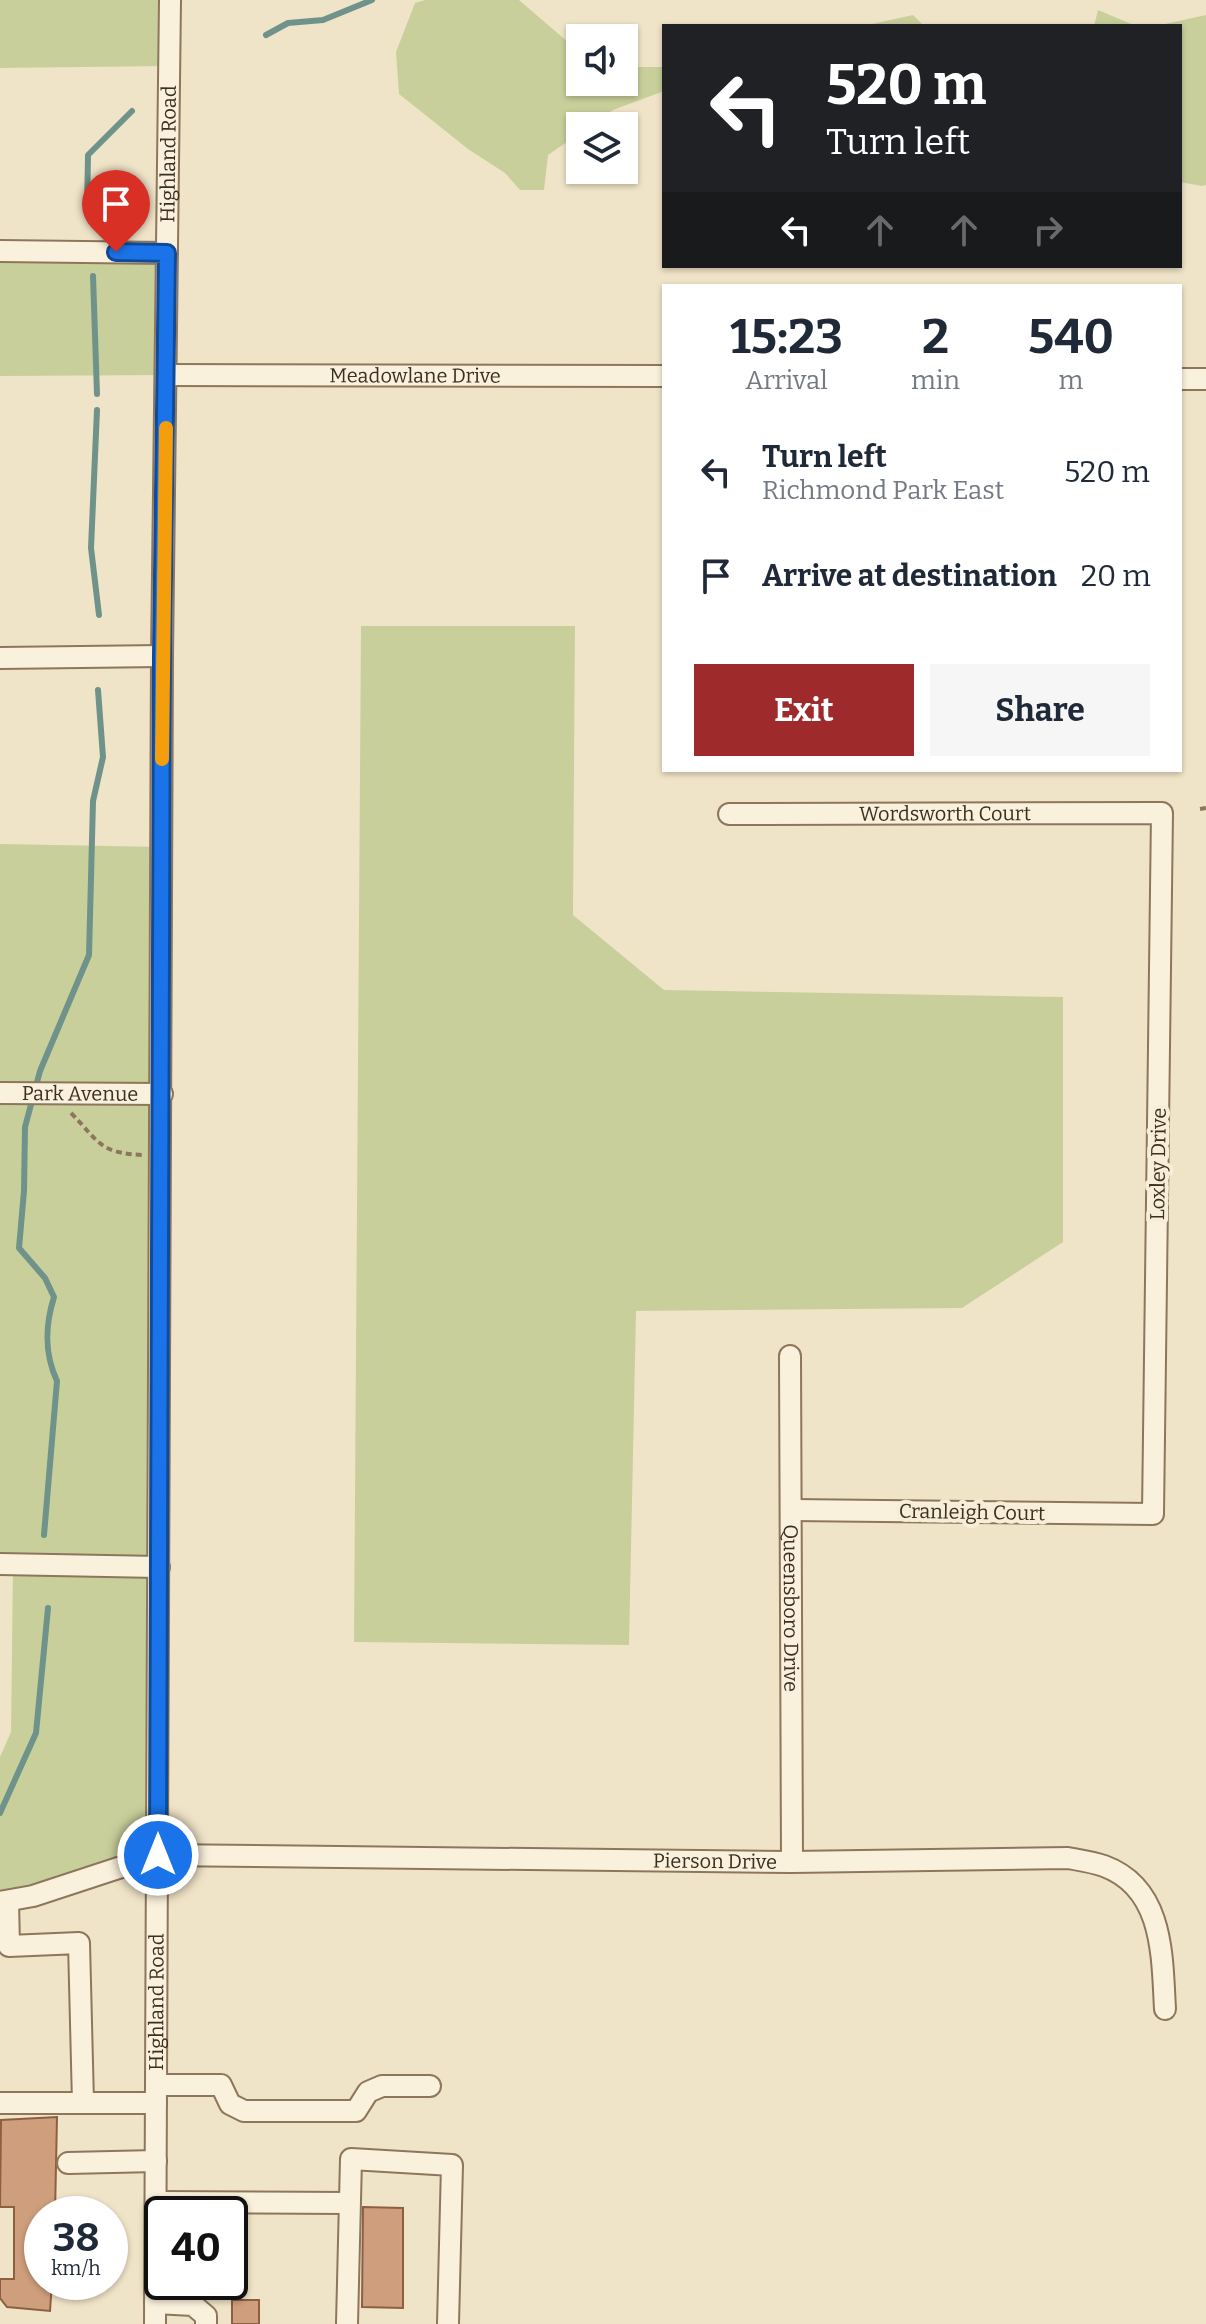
<!DOCTYPE html>
<html lang="en">
<head>
<meta charset="utf-8">
<style>
  body { margin:0; font-family:Bitter,serif; background:#f6f6f7; color:#1f2937; height:100vh; display:flex; flex-direction:column; font-size:30px; white-space:nowrap }
  * { box-sizing:border-box; margin:0 }
  p { font-size:26px; color:#747a83 }
  .icon { flex:none; width:44px; height:44px; fill:none; stroke:currentColor; stroke-width:2; stroke-linecap:round; stroke-linejoin:round }
  .map { position:relative; flex:1; overflow:hidden }
  .details { position:absolute; left:662px; top:284px; width:520px; height:488px; display:flex; flex-direction:column; background:#fff; border-radius:0px; box-shadow:0 2px 6px #0004 }
  .details>* { flex:none }
  .guide { position:absolute; left:662px; top:24px; width:520px; height:244px; border-radius:0px; box-shadow:0 2px 6px #0004; background:#202124; color:#fff; overflow:hidden }
  .fabs { position:absolute; left:566px; top:24px; display:grid; gap:16px }
  .fabs a { display:grid; place-items:center; width:72px; height:72px; border-radius:0px; background:#fff; box-shadow:0 2px 6px #0004; font-size:40px }
  .speed { position:absolute; left:24px; top:2196px; display:flex; gap:16px; font-size:40px; font-weight:700; text-align:center }
  .speed>* { display:grid; place-content:center; width:104px; height:104px; border-radius:50%; background:#fff; box-shadow:0 2px 6px #0004; line-height:1 }
  .speed small { font-size:20px; font-weight:400 }
  .speed .limit { border:4px solid #111; border-radius:12px; background:#fff; color:#111 }
  .pin { position:absolute; display:grid; place-items:center; width:68px; height:68px; color:#fff; margin:-82px -34px; border-radius:50% 50% 50% 0; rotate:-45deg; box-shadow:0 0 8px #0007 }
  .pin .icon { rotate:45deg }
  .me { position:absolute; width:88px; margin:-44px; rotate:0deg; stroke-linejoin:round; filter:drop-shadow(0 0 6px #0008) }
  .turn { display:flex; align-items:center; gap:28px; height:168px; padding:0 32px; font-size:36px }
  .turn .icon { width:104px; height:104px; stroke-width:2.5 }
  .turn b { display:block; font-size:56px; line-height:68px }
  .lanes { display:flex; align-items:center; height:76px; padding:0 32px; background:#0003; justify-content:center; gap:40px; direction:ltr }
  .lanes .off { opacity:.35 }
  .eta { display:flex; justify-content:space-evenly; align-items:center; height:136px; text-align:center }
  .eta b { font-size:48px; font-weight:700; line-height:56px }
  .primary-button { display:flex; gap:16px; margin-top:auto; padding:16px 32px }
  .primary-button a { flex:1; height:92px; border-radius:0px; background:#9e2a2b; color:#fff; font-size:32px; font-weight:700; line-height:92px; text-align:center }
  .primary-button a+a { background:#f6f6f7; color:#1f2937 }
  ul { padding:0; list-style:none }
  li { display:flex; align-items:center; gap:24px; height:104px; padding:0 32px }
  li div { flex:1 }
  li b { display:block; font-size:30px }
  li em { font-style:normal }
  .map>svg:first-child { display:block }
  .green { fill:#c9cf9b }
  .lines { fill:none; stroke-linecap:round; stroke-linejoin:round }
  .stream { stroke:#6f938a; stroke-width:6 }
  .building { fill:#cf9f7d; stroke:#8d5f41; stroke-width:2 }
  .minor-casing { stroke:#8d765c; stroke-width:24 }
  .path { stroke:#8d765c; stroke-width:4; stroke-dasharray:6 4; stroke-linecap:butt }
  .minor { stroke:#faf1dc; stroke-width:20 }
  .route-casing { stroke:#114b97; stroke-width:20 }
  .route { stroke:#1a73e8; stroke-width:14 }
  .slow { stroke:#f59e0b; stroke-width:14 }
  .labels { text-anchor:middle; stroke-width:8; stroke-linejoin:round; paint-order:stroke }
  .street-label { font-size:20px; fill:#3d2e20; stroke:#f7eed8 }
</style>
</head>
<body>
<div class="map">
<svg width="1206" height="2324" viewBox="0 0 1206 2324">
  <rect width="100%" height="100%" fill="#f0e4c8"/>
  <g class="green">
    <path d="M0 0H170L168 66 0 68Z"/>
    <path d="M425 0H519L569 43 580 48V82H624V67H664V91L613 110 590 126H580V133L548 155 544 190H520L505 173 468 149 399 94 396 52 415 3Z"/>
    <path d="M1098 10 1136 26H1094Z"/>
    <path d="M913 15 924 26H863Z"/>
    <path d="M1206 15V185L1202 186 1180 182V26H1156Z"/>
    <path d="M0 251 167 253V375L0 376Z"/>
    <path d="M361 626H575L573 915 664 990 1063 997V1242L962 1308 636 1311 629 1645 354 1642Z"/>
    <path d="M0 844 162 847 158 1855 0 1902V1757L11 1732 13 1565 0 1564Z"/>
  </g>
  <g class="lines">
    <g class="stream">
      <path d="M266 35 288 23 323 20 372 0"/>
      <path d="M87 211 88 155 132 111"/>
      <path d="M93 276 97 394"/>
      <path d="M97 410 91 548 99 615"/>
      <path d="M44 1535 57 1381C44 1353 45 1326 54 1297L45 1278 19 1248 24 1191 25 1127 40 1071 89 955 93 801 103 757 98 690"/>
      <path d="M0 1813 36 1733 48 1608"/>
    </g>
  </g>
  <g class="building">
    <path d="M57 2117 55 2214H42V2282H52L50 2311 7 2307 0 2298V2279H14V2207H0L1 2120Z"/>
    <path d="M363 2207 403 2208V2308L362 2307Z"/>
    <rect x="232" y="2300" width="27" height="24"/>
  </g>
  <g class="lines">
    <defs>
      <g id="minor">
        <path d="M0 251 167 253"/>
        <path id="s1" d="M167 375 664 376"/>
        <path d="M1180 379H1206"/>
        <path d="M0 658 162 656"/>
        <path id="s2" d="M729 814 1162 813 1153 1514 792 1510"/>
        <path id="s3" d="M0 1093 162 1094"/>
        <path id="s4" d="M790 1356 792 1862"/>
        <path d="M0 1564 159 1567"/>
        <path d="M8 1901 9 1946 79 1943 83 2103"/>
        <path id="s5" d="M0 1902 33 1896 158 1855 792 1862 1068 1858C1079 1860 1093 1862 1104 1866 1164 1888 1162 1956 1165 2009"/>
        <path d="M156 2085H221L230 2104 244 2111H356L368 2092 382 2086H430"/>
        <path d="M0 2103H156"/>
        <path d="M68 2163 156 2161"/>
        <path d="M156 2202 349 2203"/>
        <path d="M155 2303 193 2305 206 2316V2324"/>
        <path id="s6" d="M155 2324 162 656 170 0"/>
        <path d="M347 2324 351 2159 452 2165 448 2324"/>
      </g>
    </defs>
    <use href="#minor" class="minor-casing"/>
    <g class="path">
      <path d="M1200 809 1206 808"/>
      <path d="M71 1113C98 1140 98 1153 142 1155"/>
    </g>
    <use href="#minor" class="minor"/>
  </g>
  <g class="lines">
    <defs>
      <path id="route" d="M116 252 167 253 162 656 158 1855"/>
    </defs>
    <use href="#route" class="route-casing"/>
    <use href="#route" class="route"/>
    <path class="slow" d="M162 759 166 428"/>
  </g>
  <g class="labels">
    <g class="street-label">
      <text dy="7" stroke="none"><textPath href="#s6" startOffset="2170">Highland Road</textPath></text>
      <text dy="7" stroke="none"><textPath href="#s1" startOffset="248">Meadowlane Drive</textPath></text>
      <text dy="7" stroke="none"><textPath href="#s2" startOffset="216">Wordsworth Court</textPath></text>
      <text dy="7" stroke="none"><textPath href="#s3" startOffset="80">Park Avenue</textPath></text>
      <text transform="translate(1158 1164) rotate(-89)" y="7">Loxley Drive</text>
      <text transform="translate(972 1512) rotate(1)" y="7">Cranleigh Court</text>
      <text dy="7" stroke="none"><textPath href="#s4" startOffset="252">Queensboro Drive</textPath></text>
      <text dy="7" stroke="none"><textPath href="#s5" startOffset="722">Pierson Drive</textPath></text>
      <text dy="7" stroke="none"><textPath href="#s6" startOffset="322">Highland Road</textPath></text>
    </g>
  </g>
</svg>
<div class="fabs">
<a><svg class="icon" aria-label="sound" viewBox="0 0 24 24"><path d="M4 9h4l5-4v14l-5-4H4zM17 9q2 3 0 6"/></svg></a>
<a><svg class="icon" aria-label="layers" viewBox="0 0 24 24"><path d="M12 4l9 5-9 5-9-5zM3 14l9 5 9-5"/></svg></a>
</div>
<div class="speed"><div>38<small>km/h</small></div><div class="limit">40</div></div>
<div class="pin" style="left:116px;top:252px;background:#d93025"><svg class="icon" aria-label="arrive" viewBox="0 0 24 24"><path d="M6 21V4h12l-3 4 3 4H6"/></svg></div>
<svg class="me" style="left:158px;top:1855px" viewBox="-20 -20 40 40"><circle r="17" fill="#1a73e8" stroke="#fff" stroke-width="3"/><path d="M0-11L8 9 0 5-8 9z" fill="#fff"/></svg>
<div class="guide">
<div class="turn"><svg class="icon" aria-label="left" viewBox="0 0 24 24"><path d="M17 20v-9H6M10 6l-5 5 5 5"/></svg><div><b>520 m</b>Turn left</div></div>
<div class="lanes"><svg class="icon" aria-label="left" viewBox="0 0 24 24"><path d="M17 20v-9H6M10 6l-5 5 5 5"/></svg><svg class="icon off" aria-label="ahead" viewBox="0 0 24 24"><path d="M12 20V5M6 11l6-6 6 6"/></svg><svg class="icon off" aria-label="ahead" viewBox="0 0 24 24"><path d="M12 20V5M6 11l6-6 6 6"/></svg><svg class="icon off" aria-label="right" viewBox="0 0 24 24"><path d="M7 20v-9h11M14 6l5 5-5 5"/></svg></div>
</div>
<section class="details">
<div class="eta">
<div><b>15:23</b><p>Arrival</p></div>
<div><b>2</b><p>min</p></div>
<div><b>540</b><p>m</p></div>
</div>
<ul>
<li><svg class="icon" aria-label="left" viewBox="0 0 24 24"><path d="M17 20v-9H6M10 6l-5 5 5 5"/></svg><div><b>Turn left</b><p>Richmond Park East</p></div><em>520 m</em></li>
<li><svg class="icon" aria-label="arrive" viewBox="0 0 24 24"><path d="M6 21V4h12l-3 4 3 4H6"/></svg><div><b>Arrive at destination</b></div><em>20 m</em></li>
</ul>
<div class="primary-button"><a>Exit</a><a>Share</a></div>
</section>
</div>
</body>
</html>
